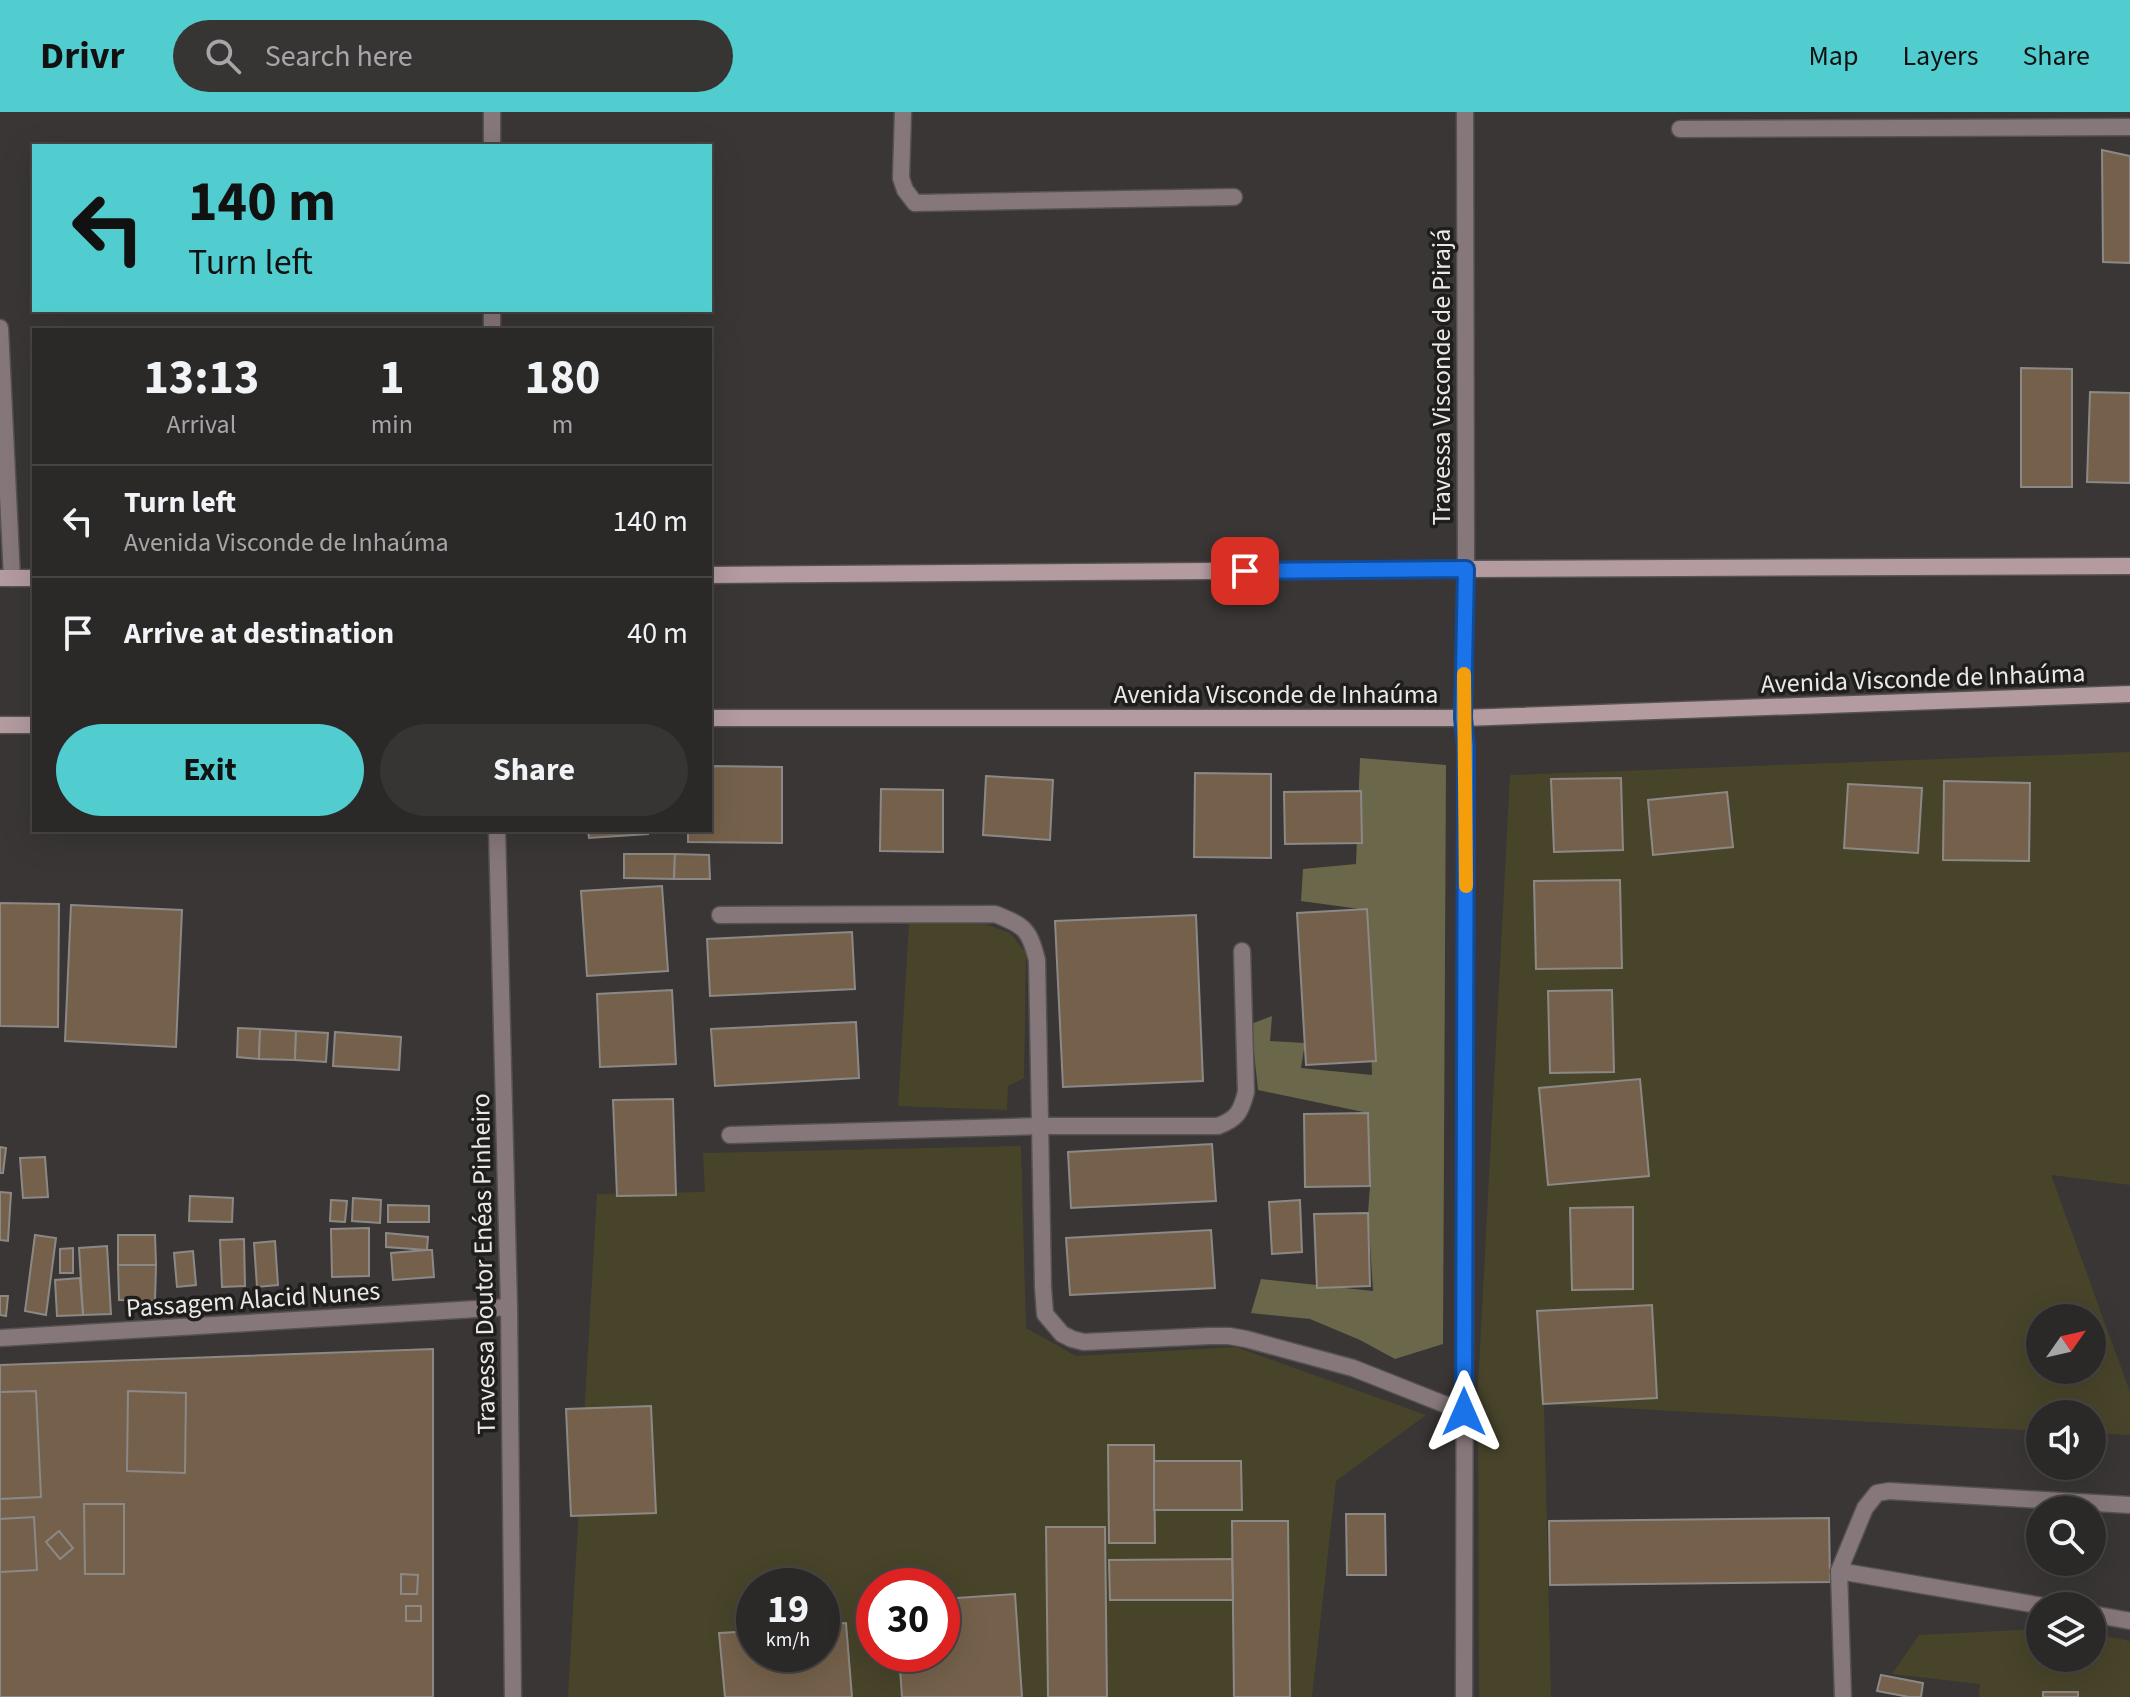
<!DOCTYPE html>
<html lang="en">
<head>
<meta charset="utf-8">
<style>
  body { margin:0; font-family:"Source Sans 3",sans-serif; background:#373434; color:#f1f3f6; height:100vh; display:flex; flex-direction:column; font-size:30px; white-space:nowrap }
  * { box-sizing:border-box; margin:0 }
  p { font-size:26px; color:#a6a6a8 }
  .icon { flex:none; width:44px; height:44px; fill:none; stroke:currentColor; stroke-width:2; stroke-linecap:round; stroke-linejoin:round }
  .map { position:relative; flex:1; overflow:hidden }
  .side { position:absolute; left:32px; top:216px; width:680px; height:504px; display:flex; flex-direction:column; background:#2b2828; border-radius:0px; box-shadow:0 8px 32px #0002,0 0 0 2px #474445 }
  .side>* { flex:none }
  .guide { position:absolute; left:32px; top:32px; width:680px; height:168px; border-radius:0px; box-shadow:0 8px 32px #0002,0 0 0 2px #474445; background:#52cdcf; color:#111; overflow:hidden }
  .needle { width:52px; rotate:56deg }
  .controls { position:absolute; left:2026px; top:1192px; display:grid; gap:16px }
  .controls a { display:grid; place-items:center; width:80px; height:80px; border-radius:50%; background:#2b2828; box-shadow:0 8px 32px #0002,0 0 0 2px #474445; font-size:40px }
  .speed { position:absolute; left:736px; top:1456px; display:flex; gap:16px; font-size:40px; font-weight:700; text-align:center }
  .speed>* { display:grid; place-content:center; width:104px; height:104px; border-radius:50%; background:#2b2828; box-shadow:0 8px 32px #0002,0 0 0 2px #474445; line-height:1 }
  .speed small { font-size:20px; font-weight:400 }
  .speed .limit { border:12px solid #d22; background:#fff; color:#111 }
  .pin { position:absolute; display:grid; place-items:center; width:68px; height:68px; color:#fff; margin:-34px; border-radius:16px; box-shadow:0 4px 12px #0006 }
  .me { position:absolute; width:88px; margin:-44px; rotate:0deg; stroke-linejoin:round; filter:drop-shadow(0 0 6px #0008) }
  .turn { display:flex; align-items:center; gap:28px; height:168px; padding:0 24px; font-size:36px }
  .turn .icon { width:104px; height:104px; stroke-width:2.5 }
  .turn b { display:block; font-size:56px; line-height:68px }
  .eta { display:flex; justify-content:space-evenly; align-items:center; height:136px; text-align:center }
  .eta b { font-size:48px; font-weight:700; line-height:56px }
  .primary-button { display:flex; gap:16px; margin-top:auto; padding:16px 24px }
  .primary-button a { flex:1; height:92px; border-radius:48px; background:#52cdcf; color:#111; font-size:32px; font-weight:700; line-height:92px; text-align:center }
  .primary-button a+a { background:#373434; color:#f1f3f6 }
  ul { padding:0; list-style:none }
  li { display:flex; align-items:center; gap:24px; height:112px; padding:0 24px; border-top:2px solid #474445 }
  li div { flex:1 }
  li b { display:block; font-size:30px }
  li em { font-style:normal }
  header { display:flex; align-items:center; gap:48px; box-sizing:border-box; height:112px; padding:0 40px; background:#52cdcf; color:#111 }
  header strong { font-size:38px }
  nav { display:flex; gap:44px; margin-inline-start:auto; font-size:28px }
  .search { width:560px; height:72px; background:#373434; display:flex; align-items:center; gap:20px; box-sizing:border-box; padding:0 28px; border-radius:44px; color:#a6a6a8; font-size:30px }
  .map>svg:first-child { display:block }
  .green { fill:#48442a; fill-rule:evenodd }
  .forest { fill:#6b674b }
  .building { fill:#75614b; stroke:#8b8986; stroke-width:2 }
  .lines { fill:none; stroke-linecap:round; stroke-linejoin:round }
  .lane-casing { stroke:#555252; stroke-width:19 }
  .street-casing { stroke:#555252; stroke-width:19 }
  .secondary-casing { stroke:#555252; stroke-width:19 }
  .lane { stroke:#86777a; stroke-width:16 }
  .street { stroke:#86777a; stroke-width:16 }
  .secondary { stroke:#b39ba0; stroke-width:16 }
  .route-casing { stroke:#114b97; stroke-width:20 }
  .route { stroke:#1a73e8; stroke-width:14 }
  .slow { stroke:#f59e0b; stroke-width:14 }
  .labels { text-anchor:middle; stroke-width:7; stroke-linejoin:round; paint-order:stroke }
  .street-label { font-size:26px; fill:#ebe8e8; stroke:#1f1e1d }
</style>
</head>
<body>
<header>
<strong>Drivr</strong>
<div class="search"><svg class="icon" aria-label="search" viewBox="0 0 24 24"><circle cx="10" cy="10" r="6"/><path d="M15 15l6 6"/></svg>Search here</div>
<nav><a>Map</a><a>Layers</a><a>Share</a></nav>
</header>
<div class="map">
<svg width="2130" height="1585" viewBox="0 0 2130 1585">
  <rect width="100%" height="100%" fill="#393635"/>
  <g class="green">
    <path d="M2130 640V1073L2051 1063 2130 1280V1323L2092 1321V1302H2040V1319L1544 1292 1551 1585H1479L1478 1275 1510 663ZM2040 1206H2092V1258H2040Z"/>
    <path d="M909 812H985L1010 821 1026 841 1024 966 1008 974 1007 998 898 994Z"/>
    <path d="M1021 1034 1026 1216 1076 1244 1236 1235 1426 1303 1336 1369 1312 1585H568L597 1082 705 1080 703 1041ZM754 1474H822V1542H754ZM874 1474H942V1542H874Z"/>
    <path d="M2040 1517V1546H2092V1521L2130 1529V1585H1979L1980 1572 1892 1562 1919 1523Z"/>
  </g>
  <path class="forest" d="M1360 646 1446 653 1443 1232 1395 1247 1360 1228 1310 1207 1251 1201 1261 1167 1373 1179 1368 1101 1370 1074 1368 1001 1258 978 1251 912 1272 904 1270 929 1305 931 1301 956 1372 963 1367 798 1301 789 1303 757 1356 752Z"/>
  <g class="building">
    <path d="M2102 38 2130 44V151L2103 150Z"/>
    <path d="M2021 256 2072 257V375H2021Z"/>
    <path d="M2090 280 2130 281V371L2087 370Z"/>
    <path d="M710 654 782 655V731L688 730V718H710Z"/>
    <path d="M1195 661 1271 662V746L1194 745Z"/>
    <path d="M986 664 1053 668 1050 728 983 723Z"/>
    <path d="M1621 666 1623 738 1554 740 1551 667Z"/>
    <path d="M1944 669 2030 671 2029 749 1943 748Z"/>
    <path d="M1848 672 1922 676 1918 741 1844 736Z"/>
    <path d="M881 677 943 678V740L880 739Z"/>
    <path d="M1361 679 1362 731 1285 732 1284 680Z"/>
    <path d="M1727 680 1733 735 1653 743 1648 688Z"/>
    <path d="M588 718H648V722L589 726Z"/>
    <path d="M624 742H675L674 767 624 766Z"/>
    <path d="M675 742 709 743 710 767H674Z"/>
    <path d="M1620 768 1622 856 1536 857 1534 769Z"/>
    <path d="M662 774 668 859 587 864 581 779Z"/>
    <path d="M0 791 59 792 58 915 0 914Z"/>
    <path d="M71 793 182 798 176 935 65 929Z"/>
    <path d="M1367 797 1376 949 1306 953 1297 801Z"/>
    <path d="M1196 803 1203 969 1063 975 1055 809Z"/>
    <path d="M852 820 855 877 710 884 707 827Z"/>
    <path d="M672 878 676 952 600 955 597 882Z"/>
    <path d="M1612 878 1614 960 1550 961 1548 879Z"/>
    <path d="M856 910 859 966 715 974 711 917Z"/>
    <path d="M238 916 260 917 259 947 237 945Z"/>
    <path d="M260 917 296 919 295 948 259 947Z"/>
    <path d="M296 919 328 921 326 950 295 948Z"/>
    <path d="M335 920 401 925 399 958 333 954Z"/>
    <path d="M1640 967 1649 1064 1548 1073 1539 976Z"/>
    <path d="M673 987 676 1083 617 1084 613 988Z"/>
    <path d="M1368 1001 1370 1074 1305 1075 1304 1002Z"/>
    <path d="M1212 1032 1216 1089 1071 1096 1068 1040Z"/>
    <path d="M0 1035 6 1036 3 1061H0Z"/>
    <path d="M45 1045 48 1085 23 1086 20 1046Z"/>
    <path d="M0 1080 11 1081 8 1129 0 1128Z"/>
    <path d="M190 1084 233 1086 232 1110 189 1109Z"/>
    <path d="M353 1086 381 1088 380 1111 352 1109Z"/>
    <path d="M331 1088 347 1089 345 1110 330 1109Z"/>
    <path d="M1300 1088 1302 1140 1272 1142 1269 1090Z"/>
    <path d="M388 1093 429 1094V1110H388Z"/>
    <path d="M1633 1095V1177L1572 1178 1570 1096Z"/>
    <path d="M1368 1101 1370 1174 1317 1176 1314 1102Z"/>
    <path d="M369 1116V1164L332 1165 331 1117Z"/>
    <path d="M1211 1118 1215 1176 1070 1183 1066 1126Z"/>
    <path d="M386 1121 428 1125 427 1138 386 1135Z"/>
    <path d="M35 1123 56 1126 46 1203 25 1199Z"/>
    <path d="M118 1123H155L156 1153H118Z"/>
    <path d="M244 1127 245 1174 222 1175 220 1128Z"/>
    <path d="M275 1129 278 1173 257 1175 254 1131Z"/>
    <path d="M107 1134 111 1202 83 1203 79 1136Z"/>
    <path d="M73 1136V1161H60V1137Z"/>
    <path d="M427 1138H432L434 1165 393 1168 391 1141Z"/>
    <path d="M193 1139 196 1173 177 1175 174 1141Z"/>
    <path d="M118 1153H156L155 1189 119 1188Z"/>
    <path d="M80 1166 83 1203 57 1204 55 1168Z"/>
    <path d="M0 1184H8L6 1204 0 1203Z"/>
    <path d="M1652 1193 1657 1286 1543 1292 1537 1199Z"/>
    <path d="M433 1237V1585H0V1253Z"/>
    <path d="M36 1279 41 1385 0 1387V1280Z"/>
    <path d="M128 1279 186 1281 185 1361 127 1359Z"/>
    <path d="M651 1294 656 1401 571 1404 566 1297Z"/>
    <path d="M1108 1333H1154L1155 1431H1109Z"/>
    <path d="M1154 1349H1241L1242 1398H1154Z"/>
    <path d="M84 1392H124V1462H85Z"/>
    <path d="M1346 1402H1385L1386 1463H1347Z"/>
    <path d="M34 1405 37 1458 0 1460V1407Z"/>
    <path d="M1829 1406 1830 1470 1550 1473 1549 1409Z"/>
    <path d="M1232 1409H1288L1290 1585H1234Z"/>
    <path d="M1046 1415H1105L1107 1585H1048Z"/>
    <path d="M59 1419 73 1436 60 1447 46 1430Z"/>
    <path d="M1232 1447 1233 1488H1110L1109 1448Z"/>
    <path d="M401 1462 418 1463 417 1482H401Z"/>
    <path d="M1015 1482 1022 1585H902L899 1542H942V1487Z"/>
    <rect x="406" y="1494" width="15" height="15"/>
    <path d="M846 1511 852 1585H725L719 1521 754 1519V1542H822V1513Z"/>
    <path d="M1881 1563 1923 1571 1921 1585H1909L1877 1579Z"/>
    <rect x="2043" y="1580" width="35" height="5"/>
  </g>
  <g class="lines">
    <defs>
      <g id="lane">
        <path d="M903 0 901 66 905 78 915 91 1234 85"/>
        <path d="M720 803 995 802C1025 814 1029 817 1037 848L1043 1175 1045 1202 1062 1222 1072 1227 1084 1230 1209 1224H1229L1246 1227 1353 1256 1464 1300"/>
        <path d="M730 1023 1040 1014H1218C1237 1007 1241 1000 1246 980L1242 839"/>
        <path d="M1839 1459 1865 1396 1877 1381 1889 1379 2130 1393"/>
        <path d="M2092 1502 2130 1509"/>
        <path d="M1843 1585 1839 1459 2043 1494"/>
      </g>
      <g id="street">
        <path d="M1680 17 2130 15"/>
        <path d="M492 34V0"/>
        <path d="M0 216 12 466"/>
        <path d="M492 218V198"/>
        <path d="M497 718 509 1195 513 1585"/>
        <path d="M0 1226 509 1195"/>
        <path d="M1464 1585 1466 635 1463 606 1466 457 1465 0"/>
      </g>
      <g id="secondary">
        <path d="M710 463 1466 457 2130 454"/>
        <path d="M0 466H34"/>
        <path d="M710 606H1463L2130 582"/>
        <path d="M0 613H34"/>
      </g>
    </defs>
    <use href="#lane" class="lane-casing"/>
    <use href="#street" class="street-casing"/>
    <use href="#secondary" class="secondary-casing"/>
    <use href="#lane" class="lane"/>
    <use href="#street" class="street"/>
    <use href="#secondary" class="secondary"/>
  </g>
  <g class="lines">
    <defs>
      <path id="route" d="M1245 459 1466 457 1463 606 1466 635 1464 1300"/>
    </defs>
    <use href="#route" class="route-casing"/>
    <use href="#route" class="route"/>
    <path class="slow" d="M1464 562 1466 774"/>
  </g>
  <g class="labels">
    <g class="street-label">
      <text transform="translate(1441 265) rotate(-90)" y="9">Travessa Visconde de Pirajá</text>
      <text transform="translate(1923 566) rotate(-2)" y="9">Avenida Visconde de Inhaúma</text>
      <text x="1276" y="591">Avenida Visconde de Inhaúma</text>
      <text transform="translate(483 1152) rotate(-91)" y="9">Travessa Doutor Enéas Pinheiro</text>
      <text transform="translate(253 1187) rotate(-4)" y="9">Passagem Alacid Nunes</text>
    </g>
  </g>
</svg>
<div class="controls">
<a><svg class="needle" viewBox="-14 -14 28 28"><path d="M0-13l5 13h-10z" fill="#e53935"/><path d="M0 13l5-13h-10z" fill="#a6a6a8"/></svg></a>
<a><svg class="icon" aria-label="sound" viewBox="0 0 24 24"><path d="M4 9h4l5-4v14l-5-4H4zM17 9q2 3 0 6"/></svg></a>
<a><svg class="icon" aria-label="search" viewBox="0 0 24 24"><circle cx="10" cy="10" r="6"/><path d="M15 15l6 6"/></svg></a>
<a><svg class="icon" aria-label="layers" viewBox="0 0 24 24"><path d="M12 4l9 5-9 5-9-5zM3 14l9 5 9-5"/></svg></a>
</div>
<div class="speed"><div>19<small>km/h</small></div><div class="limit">30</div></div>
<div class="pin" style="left:1245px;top:459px;background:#d93025"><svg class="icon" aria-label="arrive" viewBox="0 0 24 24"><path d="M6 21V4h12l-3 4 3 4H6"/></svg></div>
<svg class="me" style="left:1464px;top:1300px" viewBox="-20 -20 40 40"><path d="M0-17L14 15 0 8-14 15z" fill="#1a73e8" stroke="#fff" stroke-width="4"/></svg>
<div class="guide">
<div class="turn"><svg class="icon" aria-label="left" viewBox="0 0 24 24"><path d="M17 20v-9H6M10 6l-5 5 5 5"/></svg><div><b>140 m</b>Turn left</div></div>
</div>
<section class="side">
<div class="eta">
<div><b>13:13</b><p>Arrival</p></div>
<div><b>1</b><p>min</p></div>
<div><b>180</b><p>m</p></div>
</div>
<ul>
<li><svg class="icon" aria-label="left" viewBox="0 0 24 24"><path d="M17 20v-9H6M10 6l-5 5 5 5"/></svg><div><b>Turn left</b><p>Avenida Visconde de Inhaúma</p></div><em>140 m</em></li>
<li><svg class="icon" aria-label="arrive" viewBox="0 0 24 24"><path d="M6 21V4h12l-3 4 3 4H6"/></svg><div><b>Arrive at destination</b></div><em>40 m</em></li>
</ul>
<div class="primary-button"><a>Exit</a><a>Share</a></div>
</section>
</div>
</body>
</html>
